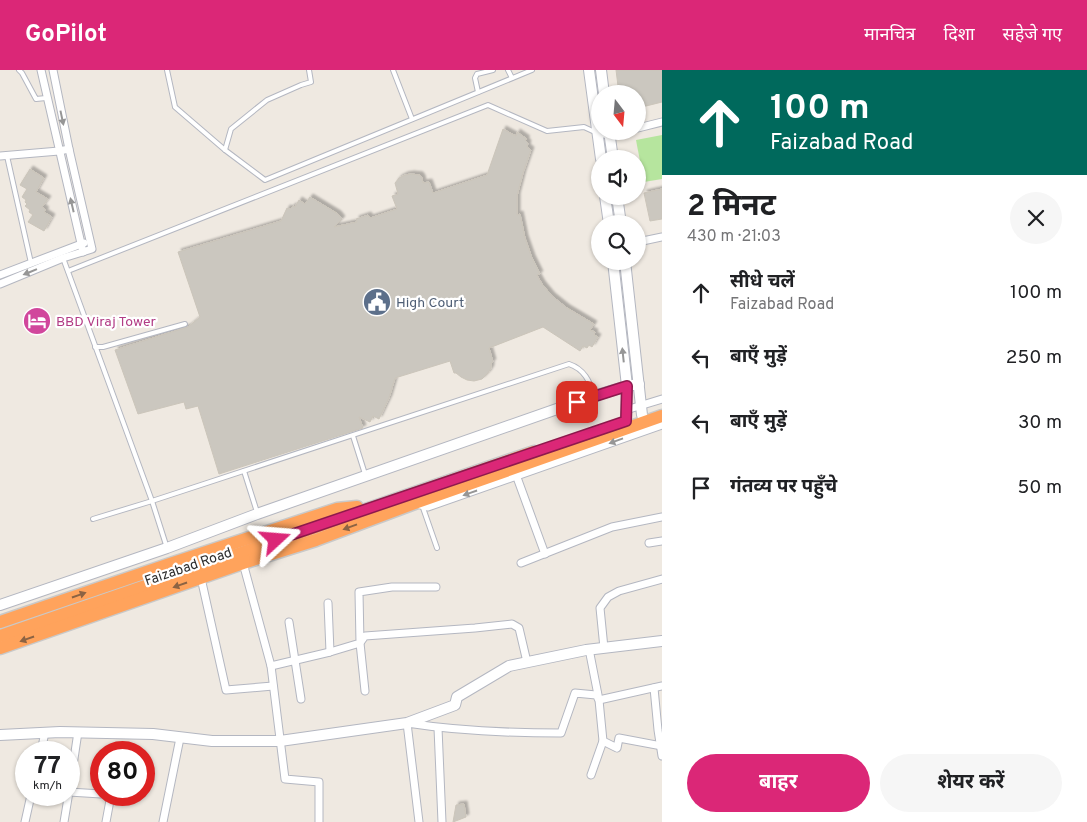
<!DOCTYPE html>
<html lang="hi">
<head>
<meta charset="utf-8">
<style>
  body { margin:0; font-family:Overpass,"Noto Sans Devanagari",sans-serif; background:#f6f6f6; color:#202124; height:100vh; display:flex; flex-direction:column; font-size:19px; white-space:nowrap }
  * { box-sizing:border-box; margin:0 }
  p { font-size:16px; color:#757577 }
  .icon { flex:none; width:28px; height:28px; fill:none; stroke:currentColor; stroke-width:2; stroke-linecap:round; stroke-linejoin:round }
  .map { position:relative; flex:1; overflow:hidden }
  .sheet { display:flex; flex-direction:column; background:#fff; width:425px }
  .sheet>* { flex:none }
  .banner { background:#00695c; color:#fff; overflow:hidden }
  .needle { width:32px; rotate:164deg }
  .fabs { position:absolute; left:591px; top:15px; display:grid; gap:10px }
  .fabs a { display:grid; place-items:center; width:55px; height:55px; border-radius:50%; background:#fff; box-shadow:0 1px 4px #0004; font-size:25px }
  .speed { position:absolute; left:15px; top:671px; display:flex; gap:10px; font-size:25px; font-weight:700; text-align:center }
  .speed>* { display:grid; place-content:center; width:65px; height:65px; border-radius:50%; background:#fff; box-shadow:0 1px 4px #0004; line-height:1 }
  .speed small { font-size:12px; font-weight:400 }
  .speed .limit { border:8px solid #d22; background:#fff; color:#111 }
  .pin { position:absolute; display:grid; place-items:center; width:42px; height:42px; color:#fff; margin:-21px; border-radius:10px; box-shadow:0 2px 8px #0006 }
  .me { position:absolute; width:55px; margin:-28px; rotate:71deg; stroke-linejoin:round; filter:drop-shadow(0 0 4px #0008) }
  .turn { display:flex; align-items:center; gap:18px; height:105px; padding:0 25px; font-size:22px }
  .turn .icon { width:65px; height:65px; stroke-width:2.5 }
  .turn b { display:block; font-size:35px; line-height:42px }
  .round { display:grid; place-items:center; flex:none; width:52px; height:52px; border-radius:26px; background:#f6f6f6 }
  .summary { display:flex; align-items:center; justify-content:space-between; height:85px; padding:0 25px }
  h1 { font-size:30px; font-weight:700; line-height:38px }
  .cta { display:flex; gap:10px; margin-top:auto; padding:10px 25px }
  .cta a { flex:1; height:58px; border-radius:30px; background:#db2777; color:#fff; font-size:20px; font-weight:700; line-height:58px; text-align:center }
  .cta a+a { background:#f6f6f6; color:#202124 }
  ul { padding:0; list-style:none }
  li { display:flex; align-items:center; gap:15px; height:65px; padding:0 25px }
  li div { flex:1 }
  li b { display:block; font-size:19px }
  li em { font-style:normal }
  header { display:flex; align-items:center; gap:30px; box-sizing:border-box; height:70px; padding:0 25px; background:#db2777; color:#fff }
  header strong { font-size:24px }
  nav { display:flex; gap:28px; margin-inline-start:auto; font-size:18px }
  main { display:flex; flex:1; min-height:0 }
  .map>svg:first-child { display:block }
  .green { fill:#b6e59e }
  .building { fill:#cbc7bf; stroke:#cbc5ba; filter:url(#shadow) }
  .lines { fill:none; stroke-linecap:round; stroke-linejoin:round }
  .lane-casing { stroke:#b4b7c1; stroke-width:6 }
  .street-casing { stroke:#b4b7c1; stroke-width:9 }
  .secondary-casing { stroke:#b4b7c1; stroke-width:12 }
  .highway-casing { stroke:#c9c9c9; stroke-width:15 }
  .lane { stroke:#fff; stroke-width:4 }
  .street { stroke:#fff; stroke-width:7 }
  .secondary { stroke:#fff; stroke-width:10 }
  .highway { stroke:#ffa35c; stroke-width:12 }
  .oneway { fill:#969696 }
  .oneway2 { fill:#8c6343 }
  .route-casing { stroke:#8e194d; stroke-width:12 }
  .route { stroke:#db2777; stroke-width:9 }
  .labels { text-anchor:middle; stroke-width:4.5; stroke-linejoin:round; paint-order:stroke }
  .service-label { font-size:14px; fill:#4e5e75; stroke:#fff; text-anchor:start }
  .hotel-label { font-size:14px; fill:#b23c85; stroke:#fff; text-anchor:start }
  .street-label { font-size:14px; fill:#2e2e2e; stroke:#fff }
</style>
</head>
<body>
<header>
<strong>GoPilot</strong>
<nav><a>मानचित्र</a><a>दिशा</a><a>सहेजे गए</a></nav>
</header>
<main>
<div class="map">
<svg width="662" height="752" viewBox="0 0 662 752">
  <defs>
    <filter id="shadow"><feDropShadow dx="3" dy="-3" stdDeviation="1" flood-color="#0004"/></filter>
  </defs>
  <rect width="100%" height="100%" fill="#efe9e1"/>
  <path class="green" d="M662 65V109L644 112 636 70Z"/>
  <g class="building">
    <path d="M616 0H662V32L638 38V24H619Z"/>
    <path d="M503 59 516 66 517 62 527 69 525 70 528 73 527 77 531 80 523 103 517 126V145L520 144 525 168 532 188 540 204 537 205 542 214 552 226 567 238 594 254 590 260 595 262 594 265 598 267 592 277 589 275 587 278 583 276 580 281 543 257 489 278 493 292 491 293V298L488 303 482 309 474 311 467 310 461 307 456 303H454L450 291 395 308 389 328 379 349 373 346 370 352 359 347 363 358 219 404 198 336 186 339 184 332 138 344 115 280 188 257 200 247 178 182 281 151 287 138 290 139 293 136 295 137 299 130 305 134 310 127 338 144 342 149 334 157 357 152 356 149 368 145 370 148 397 139 392 126 398 124 395 113 399 108 405 105 411 104 420 105 422 108 423 113 429 112 433 123 487 105Z"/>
    <path d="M30 99 44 108 36 122 48 129 42 137 46 140 44 142 52 147 44 161 28 152 33 145 29 142 30 140 25 136 27 134 25 132 26 130 22 127 27 119 20 115Z"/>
    <path d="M662 119V149L650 151 644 123Z"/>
    <path d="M464 734 466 747 453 752 456 735Z"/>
  </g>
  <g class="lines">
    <defs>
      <g id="lane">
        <path d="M19 0 22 3 36 29 46 28"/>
        <path d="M167 0 175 37 225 80 265 110 532 0"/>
        <path d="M393 0 412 49"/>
        <path d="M508 0 512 8"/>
        <path d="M478 22 475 8 477 4 493 0"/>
        <path d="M225 80 231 59 267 30 301 15 311 12 309 0"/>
        <path d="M7 86 31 193"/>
        <path d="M63 188 152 431 167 478"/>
        <path d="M68 201 488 35 547 61 584 57 597 63"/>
        <path d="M95 277H103L185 254"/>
        <path d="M353 366 365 404"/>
        <path d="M244 401 257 442"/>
        <path d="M422 435 437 478"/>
        <path d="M93 449 152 431 569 294C584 299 590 311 594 326"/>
      </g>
      <g id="street">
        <path d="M41 0 83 182"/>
        <path d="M638 58 662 52"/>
        <path d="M598 63 610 65 625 61"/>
        <path d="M0 86 59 81 69 79"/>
        <path d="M638 172 662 167"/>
        <path d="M0 205 84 173"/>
        <path d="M0 214 63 188 92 179 69 79 53 0"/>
        <path d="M626 340 662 329"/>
        <path d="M515 402 545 484"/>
        <path d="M417 434 428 437 662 355"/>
        <path d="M649 473 662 471"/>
        <path d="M243 493 271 596 285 709 319 712V752"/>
        <path d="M521 493 612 457 662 447"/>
        <path d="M201 508 226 620 273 616"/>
        <path d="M328 533 330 582"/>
        <path d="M289 552 301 629"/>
        <path d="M604 578 600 538 608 527 619 521 662 509"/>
        <path d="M589 579 599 630 603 671 617 678 619 668 662 676"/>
        <path d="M271 596 330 582 360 573 359 522 392 517H436"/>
        <path d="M654 618 658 660 662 686"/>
        <path d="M365 621 360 573 365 566 475 558 512 554 519 558 527 592"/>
        <path d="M438 658 442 752"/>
        <path d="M41 682 45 662"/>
        <path d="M591 705 603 671"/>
        <path d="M69 722 101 724"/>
        <path d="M122 725 134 726"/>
        <path d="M25 752 31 725"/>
        <path d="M64 752 69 722 78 662"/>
        <path d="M106 752 111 725"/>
        <path d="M163 752 180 668"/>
        <path d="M419 752 407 653C458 661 509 663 561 663L575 623 596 625 599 630 662 616"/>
      </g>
      <g id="secondary">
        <path d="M589 0 601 89"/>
        <path d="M601 0 604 24"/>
        <path d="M609 61 613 89"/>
        <path d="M605 126 609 154"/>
        <path d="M617 126 621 154"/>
        <path d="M613 191 627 316 626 351"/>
        <path d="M625 191 642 345"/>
        <path d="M0 535 167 478 257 444 594 326 627 316 639 314"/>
        <path d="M0 665 60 662 153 664 212 671H280L407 653 455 635 457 627 509 596 586 580 662 571"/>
      </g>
      <g id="highway">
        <path d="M0 552 170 494 337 439 357 437"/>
        <path d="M0 566 534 382"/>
        <path d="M0 578 243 493 316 470 415 433 662 346"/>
      </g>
    </defs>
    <use href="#lane" class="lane-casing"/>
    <use href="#street" class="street-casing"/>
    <use href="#secondary" class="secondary-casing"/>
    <use href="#highway" class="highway-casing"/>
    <use href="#lane" class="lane"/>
    <use href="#street" class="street"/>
    <use href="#secondary" class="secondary"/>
    <use href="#highway" class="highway"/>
  </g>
  <defs><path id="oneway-solid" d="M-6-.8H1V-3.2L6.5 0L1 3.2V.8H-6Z" transform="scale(1.25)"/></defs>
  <g class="oneway">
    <use href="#oneway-solid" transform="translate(62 48) rotate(78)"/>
    <use href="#oneway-solid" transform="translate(72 135) rotate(-103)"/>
    <use href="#oneway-solid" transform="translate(30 202) rotate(158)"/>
    <use href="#oneway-solid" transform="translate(623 285) rotate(-96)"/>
    <use href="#oneway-solid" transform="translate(616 371) rotate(160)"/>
    <use href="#oneway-solid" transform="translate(470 423) rotate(161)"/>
  </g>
  <g class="oneway2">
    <use href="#oneway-solid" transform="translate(350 457) rotate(160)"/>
    <use href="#oneway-solid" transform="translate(180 515) rotate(161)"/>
    <use href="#oneway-solid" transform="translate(79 525) rotate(-19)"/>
    <use href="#oneway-solid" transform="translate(27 569) rotate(161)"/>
  </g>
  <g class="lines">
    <defs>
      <path id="route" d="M276 470 626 351 627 316 577 332"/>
    </defs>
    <use href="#route" class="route-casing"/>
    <use href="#route" class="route"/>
  </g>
  <defs>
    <symbol id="civic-disc" viewBox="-11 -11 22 22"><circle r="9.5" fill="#5c6f8a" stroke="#fff"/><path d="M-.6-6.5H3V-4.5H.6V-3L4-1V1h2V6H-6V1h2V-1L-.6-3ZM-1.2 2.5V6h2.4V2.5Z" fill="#fff"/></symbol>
    <symbol id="hotel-disc" viewBox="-11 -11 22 22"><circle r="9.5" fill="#d1479c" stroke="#fff"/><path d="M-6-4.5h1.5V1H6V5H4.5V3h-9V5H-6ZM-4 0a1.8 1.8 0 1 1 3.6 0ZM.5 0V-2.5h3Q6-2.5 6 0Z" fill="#fff"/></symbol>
  </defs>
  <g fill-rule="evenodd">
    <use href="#civic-disc" x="361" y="216" width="32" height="32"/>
    <use href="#hotel-disc" x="21" y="235" width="32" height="32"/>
  </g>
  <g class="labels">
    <g class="service-label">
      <text x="396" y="237">High Court</text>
    </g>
    <g class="hotel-label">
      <text x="56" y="256">BBD Viraj Tower</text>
    </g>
    <g class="street-label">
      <text transform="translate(188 496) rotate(-19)" y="5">Faizabad Road</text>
    </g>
  </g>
</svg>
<div class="fabs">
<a><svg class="needle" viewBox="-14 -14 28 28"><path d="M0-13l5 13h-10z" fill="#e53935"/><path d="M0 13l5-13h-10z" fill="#757577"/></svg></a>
<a><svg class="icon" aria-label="sound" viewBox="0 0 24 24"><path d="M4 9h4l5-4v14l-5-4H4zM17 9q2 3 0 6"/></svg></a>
<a><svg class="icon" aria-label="search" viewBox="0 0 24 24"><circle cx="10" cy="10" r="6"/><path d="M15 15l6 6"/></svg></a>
</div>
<div class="speed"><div>77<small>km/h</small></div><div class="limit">80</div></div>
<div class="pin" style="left:577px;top:332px;background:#d93025"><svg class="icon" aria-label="arrive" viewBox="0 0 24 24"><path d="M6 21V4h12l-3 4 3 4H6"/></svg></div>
<svg class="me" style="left:276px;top:470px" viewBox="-20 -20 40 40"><path d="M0-17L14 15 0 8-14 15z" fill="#db2777" stroke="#fff" stroke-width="4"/></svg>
</div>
<section class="sheet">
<div class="banner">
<div class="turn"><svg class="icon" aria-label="ahead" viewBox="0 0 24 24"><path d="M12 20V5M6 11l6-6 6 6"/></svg><div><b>100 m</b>Faizabad Road</div></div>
</div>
<div class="summary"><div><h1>2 मिनट</h1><p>430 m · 21:03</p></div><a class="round"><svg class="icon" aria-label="close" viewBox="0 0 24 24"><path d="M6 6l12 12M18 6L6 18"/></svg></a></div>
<ul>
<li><svg class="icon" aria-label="ahead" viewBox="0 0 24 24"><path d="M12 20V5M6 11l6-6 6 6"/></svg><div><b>सीधे चलें</b><p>Faizabad Road</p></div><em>100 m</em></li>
<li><svg class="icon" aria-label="left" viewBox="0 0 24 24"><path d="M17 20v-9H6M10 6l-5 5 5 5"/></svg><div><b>बाएँ मुड़ें</b></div><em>250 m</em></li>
<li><svg class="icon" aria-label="left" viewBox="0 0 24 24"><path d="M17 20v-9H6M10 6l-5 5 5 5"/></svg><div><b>बाएँ मुड़ें</b></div><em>30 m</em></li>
<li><svg class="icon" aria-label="arrive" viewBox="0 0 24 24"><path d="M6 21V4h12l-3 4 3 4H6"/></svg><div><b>गंतव्य पर पहुँचे</b></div><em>50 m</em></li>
</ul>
<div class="cta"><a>बाहर</a><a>शेयर करें</a></div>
</section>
</main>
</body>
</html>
